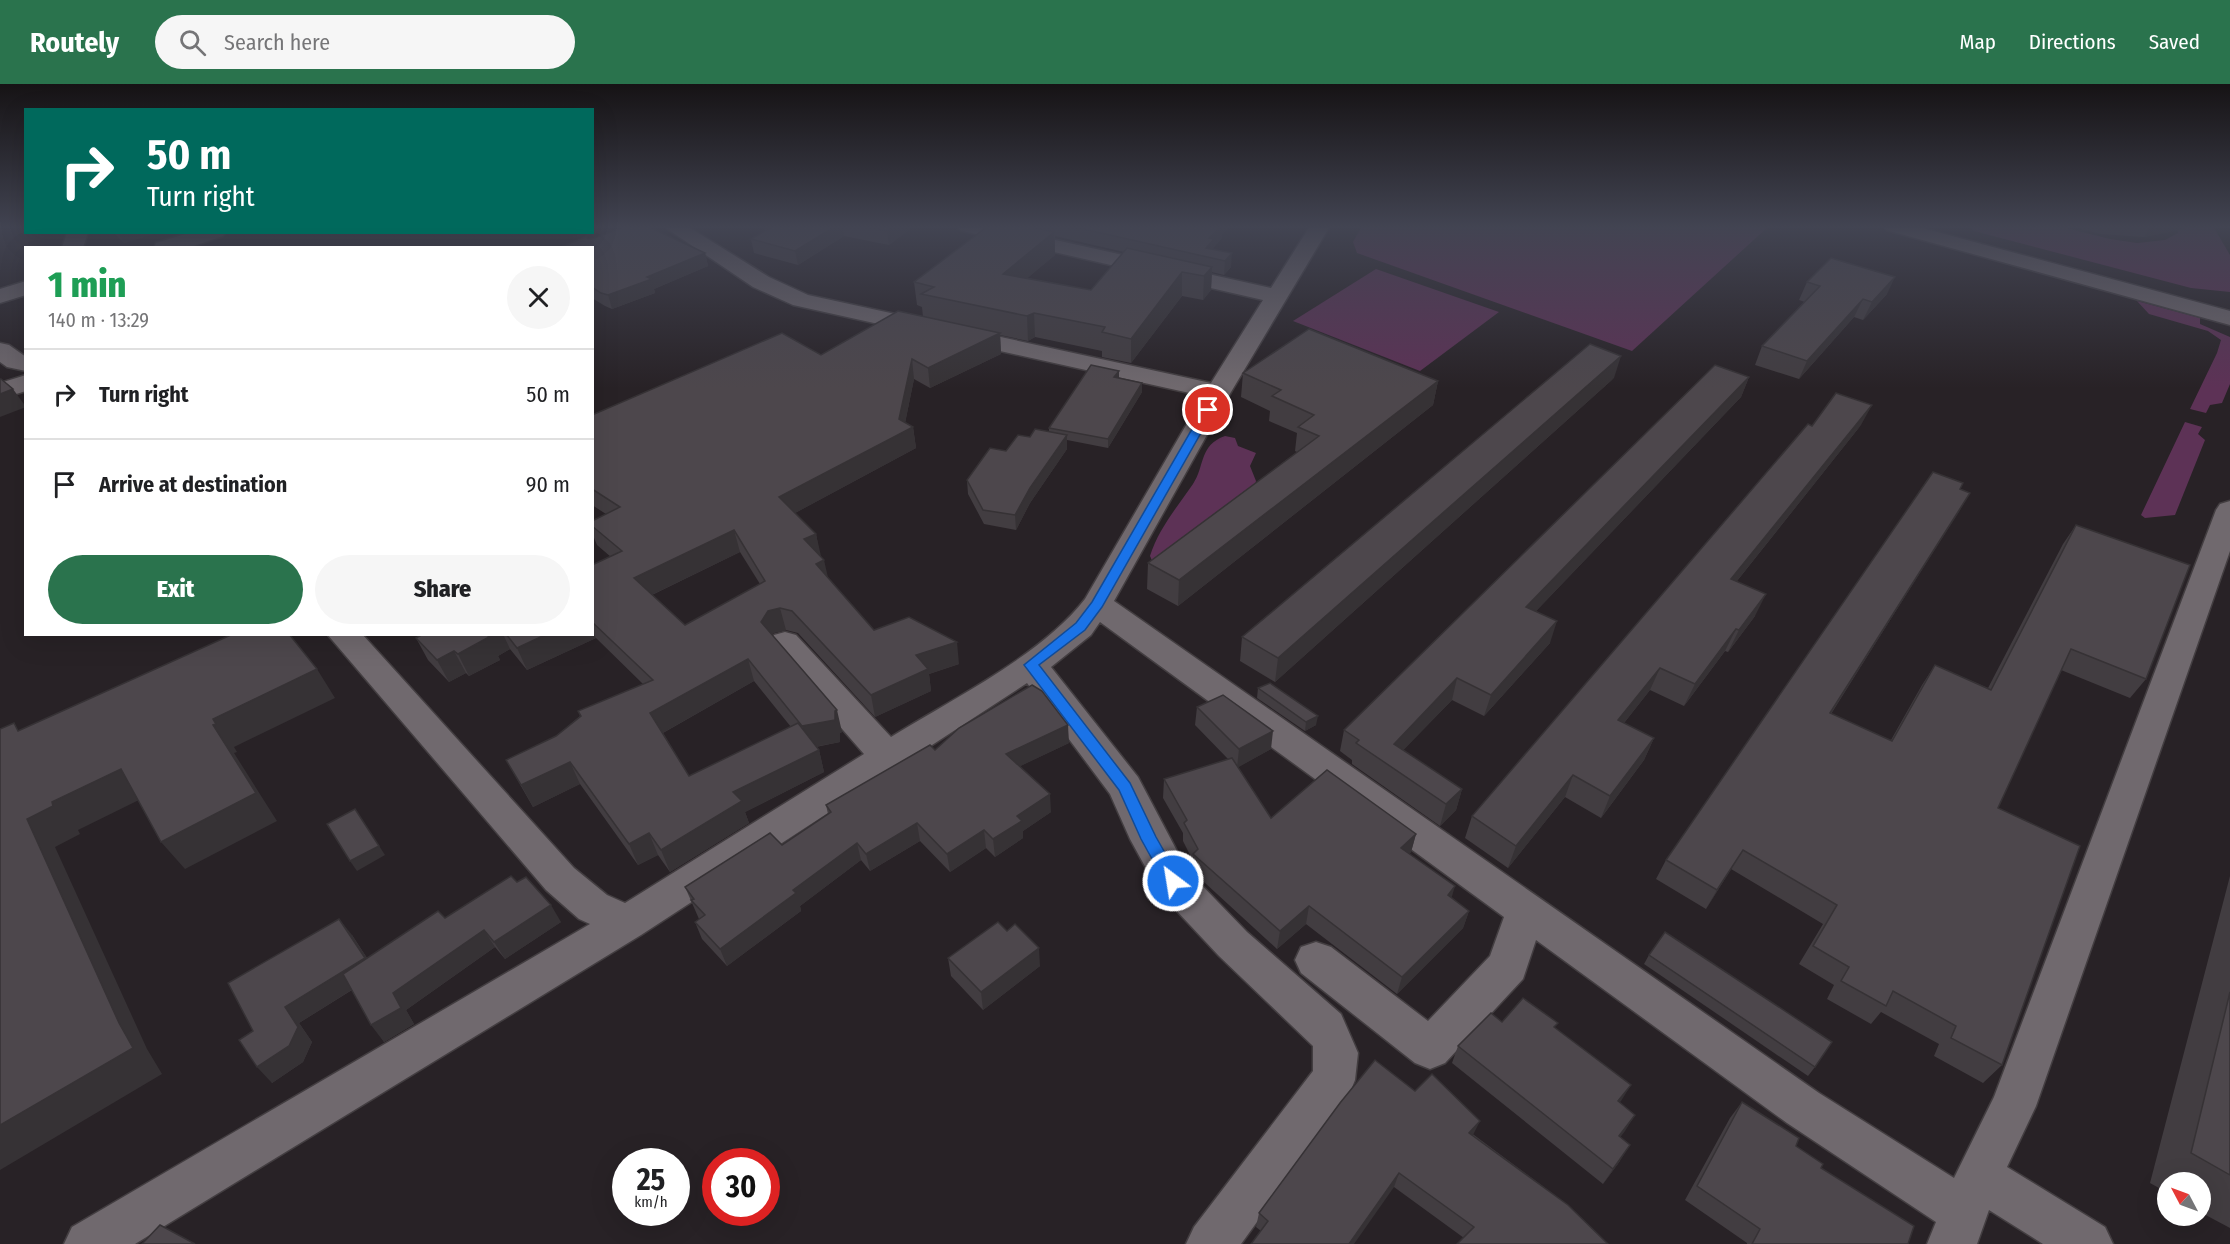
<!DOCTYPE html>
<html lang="en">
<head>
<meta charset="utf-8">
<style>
  body { margin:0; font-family:"Fira Sans Condensed",sans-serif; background:#f6f6f6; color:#202124; height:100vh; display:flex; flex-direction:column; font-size:22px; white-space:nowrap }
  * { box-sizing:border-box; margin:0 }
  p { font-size:20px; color:#757577 }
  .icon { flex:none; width:33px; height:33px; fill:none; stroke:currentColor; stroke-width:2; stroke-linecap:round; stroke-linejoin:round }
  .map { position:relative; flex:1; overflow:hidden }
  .panel { position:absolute; left:24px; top:162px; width:570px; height:390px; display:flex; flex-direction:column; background:#fff; border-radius:0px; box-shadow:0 6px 24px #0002 }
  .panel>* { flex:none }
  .banner { position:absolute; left:24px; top:24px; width:570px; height:126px; border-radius:0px; box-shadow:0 6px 24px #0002; background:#00695c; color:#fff; overflow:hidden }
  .needle { width:39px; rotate:311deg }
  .buttons { position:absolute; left:2157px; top:1088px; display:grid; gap:12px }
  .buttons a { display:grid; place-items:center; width:54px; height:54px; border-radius:50%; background:#fff; box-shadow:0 6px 24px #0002; font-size:30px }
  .speed { position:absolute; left:612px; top:1064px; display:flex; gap:12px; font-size:30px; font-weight:700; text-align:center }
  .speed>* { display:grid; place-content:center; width:78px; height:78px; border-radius:50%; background:#fff; box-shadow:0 6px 24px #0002; line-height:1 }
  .speed small { font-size:15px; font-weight:400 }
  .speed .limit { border:9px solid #d22; background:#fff; color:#111 }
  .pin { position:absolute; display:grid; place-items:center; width:51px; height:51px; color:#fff; margin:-26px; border:3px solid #fff; border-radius:50%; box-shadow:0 2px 6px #0007 }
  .me { position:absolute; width:66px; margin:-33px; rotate:329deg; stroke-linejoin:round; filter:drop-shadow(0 0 4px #0008) }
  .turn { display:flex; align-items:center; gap:21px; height:126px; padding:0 24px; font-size:27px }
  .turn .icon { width:78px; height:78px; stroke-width:2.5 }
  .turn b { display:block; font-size:42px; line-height:51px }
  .round { display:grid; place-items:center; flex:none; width:63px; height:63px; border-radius:32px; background:#f6f6f6 }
  .summary { display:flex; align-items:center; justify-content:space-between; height:102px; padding:0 24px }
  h1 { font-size:36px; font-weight:800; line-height:45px; color:#1e9e55 }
  .action { display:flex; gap:12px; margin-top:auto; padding:12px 24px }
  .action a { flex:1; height:69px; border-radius:36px; background:#2a734d; color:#fff; font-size:24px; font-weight:800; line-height:69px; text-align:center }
  .action a+a { background:#f6f6f6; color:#202124 }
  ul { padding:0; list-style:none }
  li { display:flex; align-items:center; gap:18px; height:90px; padding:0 24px; border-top:2px solid #e0e0e0 }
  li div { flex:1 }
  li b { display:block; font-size:22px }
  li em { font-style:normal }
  header { display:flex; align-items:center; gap:36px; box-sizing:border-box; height:84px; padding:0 30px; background:#2a734d; color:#fff }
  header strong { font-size:28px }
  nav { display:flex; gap:33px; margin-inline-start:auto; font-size:21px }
  .search { width:420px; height:54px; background:#f6f6f6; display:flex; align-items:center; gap:15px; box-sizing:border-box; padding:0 21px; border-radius:33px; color:#757577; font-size:22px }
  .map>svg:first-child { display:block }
  .green { fill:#5d3256 }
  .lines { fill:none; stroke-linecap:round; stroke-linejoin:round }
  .minor-casing { stroke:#433e41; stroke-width:3 }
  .minor { fill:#70696e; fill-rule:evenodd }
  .wall { fill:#423d41; fill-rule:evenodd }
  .shaded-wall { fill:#363235 }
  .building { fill:#4d474c; stroke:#363235; stroke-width:1.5; fill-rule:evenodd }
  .route { fill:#1a73e8; stroke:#114b97; stroke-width:1.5 }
</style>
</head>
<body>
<header>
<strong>Routely</strong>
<div class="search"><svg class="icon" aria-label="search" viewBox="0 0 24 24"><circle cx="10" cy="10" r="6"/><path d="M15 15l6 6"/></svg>Search here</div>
<nav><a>Map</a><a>Directions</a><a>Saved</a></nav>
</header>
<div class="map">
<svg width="2230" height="1160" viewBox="0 0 2230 1160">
  <rect width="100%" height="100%" fill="#282226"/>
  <g class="green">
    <path d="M1362 142H1769L1632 267 1357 169 1353 158Z"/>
    <path d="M1971 142H2058L2110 155 2137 159 2165 156 2178 149V142H2213L2230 171V208L2191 204 1974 147Z"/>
    <path d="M1376 185 1499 228 1420 287 1293 237Z"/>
    <path d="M2137 217 2200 234V240L2230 253V300L2222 319 2210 321 2206 329 2190 325 2217 269 2221 256 2208 247 2149 230Z"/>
    <path d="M2185 338 2202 343 2198 350 2205 356 2175 431 2145 434 2141 431Z"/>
    <path d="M1225 352 1235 354 1238 362 1256 369 1250 382 1256 397 1254 406 1154 481 1150 472C1158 446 1177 423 1193 400 1205 382 1199 361 1225 352Z"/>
  </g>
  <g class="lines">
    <defs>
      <g id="minor">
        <path d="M663 142H687L769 193 808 211 1211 299 1263 216 967 148 960 146 957 142H993L1271 204 1310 142H1330L1231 308 1114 517 1819 1009 1954 1094 1994 1013 2216 426 2220 420 2230 417V467L2036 1022 2007 1083 2105 1143 2113 1160H2043L1989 1126 1977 1160H1927L1936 1138 1787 1039 1536 856 1523 895 1445 979 1430 985 1415 979 1301 889 1295 876 1301 863 1316 858 1331 863 1428 937 1490 872 1504 833 1100 538 1091 551 1051 583 1138 693 1187 786 1247 848 1341 930 1358 969 1355 996 1349 1011 1241 1160H1186L1194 1143 1313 987V962L1219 872 1159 808 1130 755 1110 710 1027 599 641 851 135 1160H64L72 1143 590 840 579 835 546 806 327 550H362L574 784 607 811 625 819 864 670 774 567 769 559 774 551 785 548 796 551 891 653C952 615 1042 571 1085 515L1203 312 793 221 753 203Z"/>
        <path d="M1883 142H1915L2230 227V241L1886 146Z"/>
        <path d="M67 148H88L83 164H62Z"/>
        <path d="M192 148H226L223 152 188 164H154L156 159Z"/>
        <path d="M26 197V211L0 219V205Z"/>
        <path d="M0 259 9 261 26 273V287L7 283 0 278Z"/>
        <path d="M26 291V307L0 315V299Z"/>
      </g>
    </defs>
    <use href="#minor" class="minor-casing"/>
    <use href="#minor" class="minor"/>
  </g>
  <g class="wall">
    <path d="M764 142H914L889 161 844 152 798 181 754 169 751 155 765 146Z"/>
    <path d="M988 142H1230L1222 150V154L1214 163 1213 165 1231 183 1224 191 1212 188 1211 206 1203 216 1182 212 1131 279 1102 273V267L1035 253 1028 257 1000 251 1001 270 930 304 914 295 905 339 913 343 916 364 795 429 816 450 820 472 828 494 874 546 959 580 929 590 931 607 875 633 798 549 786 546 773 549 772 551 842 648 840 649V658L816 663 819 666 824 688 745 728 749 739 670 788 658 771 638 781 580 700 533 723 506 676 556 652 580 632 578 627 643 600 596 554 527 586 510 565 498 572 500 576 469 592 466 589 449 598 428 576 416 554 423 550H592V481L611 473 597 461 592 449V437L606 430 592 421V331L821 271 923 233 922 223 917 221 914 198ZM1055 152 1124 168 1091 206 1027 194 1055 171ZM740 468 760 500 685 541 652 511ZM754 597 791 643 689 692 663 649Z"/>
    <path d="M2072 142H2186L2184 145 2144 153 2100 150Z"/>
    <path d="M113 148H160L124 159Z"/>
    <path d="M589 156 705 169 708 182 654 205 655 209 612 225 605 222 592 214V164Z"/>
    <path d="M1807 198 1887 210 1863 236 1854 233 1799 295 1755 281 1762 262 1805 218 1799 216Z"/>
    <path d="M1243 289 1438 297 1433 321 1178 522 1147 505 1148 479 1297 368 1295 367 1297 349 1269 337 1270 327 1241 313Z"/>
    <path d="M1749 293 1741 313 1536 527 1550 559 1484 632 1452 616 1403 666 1462 705 1456 726 1440 742 1352 680V676L1340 667 1344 646Z"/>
    <path d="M1119 294 1142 308 1108 364 1067 356V365L1030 419 1016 446 984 440 968 410 967 396 1006 367 1030 353 1049 347V344Z"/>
    <path d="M1614 294 1275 598 1240 577 1242 553Z"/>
    <path d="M1861 341 1737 497 1755 532 1728 568 1725 567 1684 622 1650 606 1624 639 1654 654 1644 676 1601 734 1565 713 1508 784 1465 754 1472 732Z"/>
    <path d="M1960 405 1970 409 1831 630 1891 656 1922 601 1935 581 1988 604 2063 460 2076 441 2146 595 2130 614 2061 586 1998 724 2002 981 1983 999 1934 972 1939 960 1881 928 1871 940 1827 915 1834 901 1799 880 1823 840 1731 785 1706 825 1656 795 1666 776Z"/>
    <path d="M1258 604 1316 641 1305 647 1257 614Z"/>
    <path d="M1197 623 1271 665 1238 683 1271 734 1416 750 1411 768 1409 770 1451 814 1469 827 1463 844 1397 910 1306 840 1277 865 1192 787V775L1183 757V749L1163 714 1164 695 1228 675 1195 641Z"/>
    <path d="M1069 659 1020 682 1051 728 1023 747V754L995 773 986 764 950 788 920 757 870 787 861 776 800 822 801 827 727 882 702 855 695 838 699 835 685 803 782 761 828 730 826 721 935 666Z"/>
    <path d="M2230 792V1144L2200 1128V1098H2168V1109L2150 1099Z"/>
    <path d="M445 834 561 838 505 875 495 863 406 926 414 940 384 958 352 906 299 939 312 958 303 978 272 999 253 947 352 851 367 874Z"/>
    <path d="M1649 871 1815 983 1808 992 1644 880Z"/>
    <path d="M948 874 1040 882 983 926 951 892Z"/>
    <path d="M1502 938 1555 944 1620 1019 1635 1031 1620 1053V1077L1603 1100 1452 979 1458 962Z"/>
    <path d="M1415 1007 1568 1121 1464 1154 1394 1103 1261 1147 1256 1143 1259 1129Z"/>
    <path d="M1742 1018 1796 1062 1908 1160H1747V1159L1685 1116 1730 1034Z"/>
  </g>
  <g class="shaded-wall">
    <path d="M836 142H843L844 152 798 181 795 167Z"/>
    <path d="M894 142H914L889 161 887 147Z"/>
    <path d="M1220 142H1230L1222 150V154L1214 163 1213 169 1206 164 1209 154Z"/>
    <path d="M2151 142H2186L2184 145 2144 153Z"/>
    <path d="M118 148H160L124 159Z"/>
    <path d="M1054 148 1055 171 1005 213 1003 190Z"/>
    <path d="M705 169 708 182 654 205 655 209 612 225 608 211 647 193Z"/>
    <path d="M1232 169 1231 183 1224 191 1225 177Z"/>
    <path d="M1212 183 1211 206 1203 216 1204 192Z"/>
    <path d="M1182 188V212L1131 279V255Z"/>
    <path d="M1895 193 1887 210 1863 236 1872 218Z"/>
    <path d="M1863 215 1854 233 1799 295 1807 277Z"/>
    <path d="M1034 229 1035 253 1028 257 1027 232Z"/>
    <path d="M1000 249 1001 270 930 304 928 284Z"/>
    <path d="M1621 272 1614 294 1275 598 1278 574Z"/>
    <path d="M912 275 914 295 903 349 913 343 916 364 784 435 779 413 899 335Z"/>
    <path d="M1119 287V296L1114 293Z"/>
    <path d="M1749 293 1741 313 1520 544 1526 523Z"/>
    <path d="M1438 297 1433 321 1178 522 1179 496Z"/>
    <path d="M1142 299V308L1108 364V355Z"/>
    <path d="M13 305 26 323 0 333V310Z"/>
    <path d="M1872 321 1861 341 1721 517 1731 495Z"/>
    <path d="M1067 351V365L1030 419 1016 446 1015 431 1030 404Z"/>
    <path d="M1970 409 1959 428 1818 649 1830 629Z"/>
    <path d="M734 446 740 468 641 516 634 494Z"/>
    <path d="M816 450 821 472 809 477 804 455Z"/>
    <path d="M824 476 829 498 816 480Z"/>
    <path d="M1766 510 1755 532 1728 568 1739 546Z"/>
    <path d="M780 524 786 546 773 549 767 560 761 538 768 527Z"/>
    <path d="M1557 537 1550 559 1484 632 1491 611Z"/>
    <path d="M1736 545 1725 567 1684 622 1695 600Z"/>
    <path d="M592 546 596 554 527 586 517 564 547 550H592Z"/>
    <path d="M486 550H503L510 565 498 572 500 576 469 592 458 570Z"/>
    <path d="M957 558 959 580 929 590 931 607 875 633 871 611 916 571Z"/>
    <path d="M454 567 466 589 449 598 437 576Z"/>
    <path d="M748 575 754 597 659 651 650 629Z"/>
    <path d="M1660 584 1650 606 1609 658 1618 636Z"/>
    <path d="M317 585 335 614 234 663 237 668 234 669 277 737 185 785 161 758 213 641V635Z"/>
    <path d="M1457 594 1452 616 1389 681 1394 660Z"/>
    <path d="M837 626 842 648 840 649V658L808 664 802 642Z"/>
    <path d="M1318 632 1316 641 1305 647 1306 638Z"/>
    <path d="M1068 641 1069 659 1008 688 1006 670Z"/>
    <path d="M1273 647 1271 665 1237 684 1239 665Z"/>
    <path d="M1654 654 1644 676 1601 734 1610 712Z"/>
    <path d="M819 666 824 688 745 728 749 739 670 788 661 766 733 708Z"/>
    <path d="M570 678 580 700 533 723 521 701Z"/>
    <path d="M121 685 145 713 78 746 80 750 55 763 147 965 162 990 0 1086V1041L119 939 27 735 52 718Z"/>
    <path d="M1573 691 1565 713 1508 784 1516 762Z"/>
    <path d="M1462 705 1456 726 1440 742 1446 720Z"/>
    <path d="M1050 710 1051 728 1023 747V754L995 773 993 755 1017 732Z"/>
    <path d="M361 734 385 771 357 787 350 777Z"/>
    <path d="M917 739 920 757 870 787 866 770Z"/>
    <path d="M984 746 986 764 950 788 947 770Z"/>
    <path d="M649 749 658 771 638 781 629 760Z"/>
    <path d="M1416 750 1411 768 1396 782 1401 764Z"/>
    <path d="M857 759 861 776 800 822 801 827 727 882 720 865 793 806Z"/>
    <path d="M1743 766 1731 785 1706 825 1717 806Z"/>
    <path d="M1455 802 1450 819 1448 811Z"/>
    <path d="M551 821 561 838 505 875 494 858Z"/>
    <path d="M1309 822 1306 840 1277 865 1280 847Z"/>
    <path d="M1469 827 1463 844 1397 910 1402 893Z"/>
    <path d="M339 835 352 851 377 890 299 939 312 958 303 978 272 999 257 983 285 923Z"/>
    <path d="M484 846 495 863 406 926 414 940 384 958 371 941 393 909Z"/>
    <path d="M1039 864 1040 882 983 926 981 908Z"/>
    <path d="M1631 1001 1621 1017 1608 1034 1618 1017Z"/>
    <path d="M1635 1031 1625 1047 1609 1068 1619 1052Z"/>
    <path d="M1480 1037 1473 1051 1463 1063 1469 1049Z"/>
    <path d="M1630 1061 1620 1077 1603 1100 1613 1085Z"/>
    <path d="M1399 1089 1394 1103 1354 1160H1349Z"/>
  </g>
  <g class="building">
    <path d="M627 142H647L705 169 647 193 652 195 608 211 601 209 592 203V164H558L586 153 589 156Z"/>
    <path d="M773 142H836L795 167 751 155Z"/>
    <path d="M860 142H894L887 147Z"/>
    <path d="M988 142H1027L1054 148 1003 190 1091 206 1127 164 1212 183 1204 192 1182 188 1131 255 1102 248 1105 243 1034 229 1027 232 921 210 934 203 914 198Z"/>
    <path d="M1070 142H1222L1209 154 1214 155 1206 164 1232 169 1225 177Z"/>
    <path d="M1831 174 1895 193 1872 218 1863 215 1807 277 1762 262 1820 202 1807 198Z"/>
    <path d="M898 227 1000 249 928 284 912 275 899 335 913 343 779 413 816 450 804 455 824 476 816 480 874 546 909 533 957 558 916 571 928 585 871 611 792 527 780 524 768 527 761 538 837 626 835 627V636L802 642 748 575 650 629 689 692 798 639 819 666 733 708 742 717 661 766 649 749 629 760 570 678 521 701 506 676 556 652 581 632 578 627 653 596 592 538V481L622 467 592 442V437L620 423 592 405V331L782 249 821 271ZM734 446 765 497 685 541 634 494Z"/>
    <path d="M1309 245 1438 297 1179 496 1148 479 1319 352 1298 343 1314 331 1272 312 1281 306 1243 289Z"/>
    <path d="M1590 260 1621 272 1278 574 1242 553Z"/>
    <path d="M1091 281 1119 287 1114 293 1142 299 1108 355 1049 344Z"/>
    <path d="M1715 281 1749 293 1526 523 1557 537 1491 611 1457 594 1394 660 1462 705 1446 720 1356 659 1359 656 1344 646Z"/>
    <path d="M0 295H1L13 305 0 310Z"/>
    <path d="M1836 309 1872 321 1731 495 1766 510 1739 546 1736 545 1695 600 1660 584 1618 636 1654 654 1610 712 1573 691 1516 762 1472 732 1808 340 1812 342Z"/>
    <path d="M1035 345 1067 351 1030 404 1015 431 983 426 967 396 990 364 1006 367 1018 351 1030 353Z"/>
    <path d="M1933 388 1963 399 1960 405 1970 409 1830 629 1892 657 1935 581 1991 606 2076 441 2190 481 2146 595 2071 565 1998 724 2080 762 2002 981 1951 954 1956 942 1893 907 1886 922 1841 897 1849 883 1813 862 1837 821 1743 766 1717 806 1666 776Z"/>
    <path d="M233 550H289L317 585 213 635 216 640 213 641 256 709 161 758 121 685 52 718 53 722 27 735 119 939 133 964 0 1041V645L14 639 18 647Z"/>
    <path d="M423 550H486L489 553 458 570 454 567 437 576 416 554Z"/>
    <path d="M506 550H547L517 564Z"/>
    <path d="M1270 599 1318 632 1306 638 1258 604Z"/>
    <path d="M1032 601 1042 607 1068 641 1006 670 1050 710 1017 732 1022 737 993 755 984 746 947 770 917 739 866 770 857 759 793 806 796 809 720 865 695 838 705 831 691 816 694 815 685 803 770 749 782 761 831 728 826 721 930 661 935 666 959 644Z"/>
    <path d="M1223 611 1273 647 1239 665 1197 623Z"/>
    <path d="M1232 674 1271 734 1327 686 1416 750 1401 764 1455 802 1448 811 1469 827 1402 893 1309 822 1280 847 1193 770 1198 765 1184 739 1187 736 1164 695Z"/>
    <path d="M355 725 379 762 350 777 327 740Z"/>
    <path d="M511 792 517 798 526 793 551 821 494 858 484 846 393 909 401 924 371 941 343 890 438 827 445 834Z"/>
    <path d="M339 835 365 874 285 923 298 943 289 962 257 983 239 956 253 947 228 899Z"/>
    <path d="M998 838 1007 847 1015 840 1039 864 981 908 948 874Z"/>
    <path d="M1665 848 1832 958 1815 983 1649 871Z"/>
    <path d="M2230 908V1091L2191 1069Z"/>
    <path d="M1523 914 1558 939 1554 943 1631 1001 1618 1017 1635 1031 1619 1052 1630 1061 1613 1085 1458 962 1491 929 1502 938Z"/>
    <path d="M1375 976 1415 1007 1432 990 1480 1037 1469 1049 1568 1121 1608 1160H1457L1474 1143 1399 1089 1349 1160H1251L1268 1137 1259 1129 1340 1019Z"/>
    <path d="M1742 1018 1799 1054 1796 1062 1823 1080 1821 1084 1914 1142 1908 1160H1752L1760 1145 1697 1102Z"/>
    <path d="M160 1141 195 1160H142Z"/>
  </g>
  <linearGradient id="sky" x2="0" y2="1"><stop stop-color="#161315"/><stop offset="0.47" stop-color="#424452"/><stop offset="1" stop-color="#424452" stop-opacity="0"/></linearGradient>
  <rect width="2230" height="304" fill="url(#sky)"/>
  <path class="route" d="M1208 322 1214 326 1102 523 1085 546 1039 581 1130 699 1156 753 1181 797 1179 802H1167L1141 755 1119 706 1024 581 1076 539 1092 518 1203 326Z"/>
</svg>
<div class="buttons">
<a><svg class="needle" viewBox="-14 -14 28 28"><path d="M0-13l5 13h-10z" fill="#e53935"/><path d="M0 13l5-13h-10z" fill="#757577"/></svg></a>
</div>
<div class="speed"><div>25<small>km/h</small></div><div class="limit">30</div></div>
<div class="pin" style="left:1208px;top:326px;background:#d93025"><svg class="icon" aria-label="arrive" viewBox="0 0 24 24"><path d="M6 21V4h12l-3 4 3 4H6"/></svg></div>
<svg class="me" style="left:1173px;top:797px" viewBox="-20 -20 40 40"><circle r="17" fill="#1a73e8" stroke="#fff" stroke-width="3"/><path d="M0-11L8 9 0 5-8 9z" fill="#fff"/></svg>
<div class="banner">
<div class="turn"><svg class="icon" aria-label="right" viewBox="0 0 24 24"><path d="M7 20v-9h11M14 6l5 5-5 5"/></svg><div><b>50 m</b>Turn right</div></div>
</div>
<section class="panel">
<div class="summary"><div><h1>1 min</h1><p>140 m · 13:29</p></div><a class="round"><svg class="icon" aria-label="close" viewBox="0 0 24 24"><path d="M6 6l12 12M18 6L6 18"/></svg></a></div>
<ul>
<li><svg class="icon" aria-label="right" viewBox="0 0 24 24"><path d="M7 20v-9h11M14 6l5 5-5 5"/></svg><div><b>Turn right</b></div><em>50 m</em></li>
<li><svg class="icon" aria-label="arrive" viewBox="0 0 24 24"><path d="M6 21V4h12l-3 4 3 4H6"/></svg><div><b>Arrive at destination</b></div><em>90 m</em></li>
</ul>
<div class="action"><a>Exit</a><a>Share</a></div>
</section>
</div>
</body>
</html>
